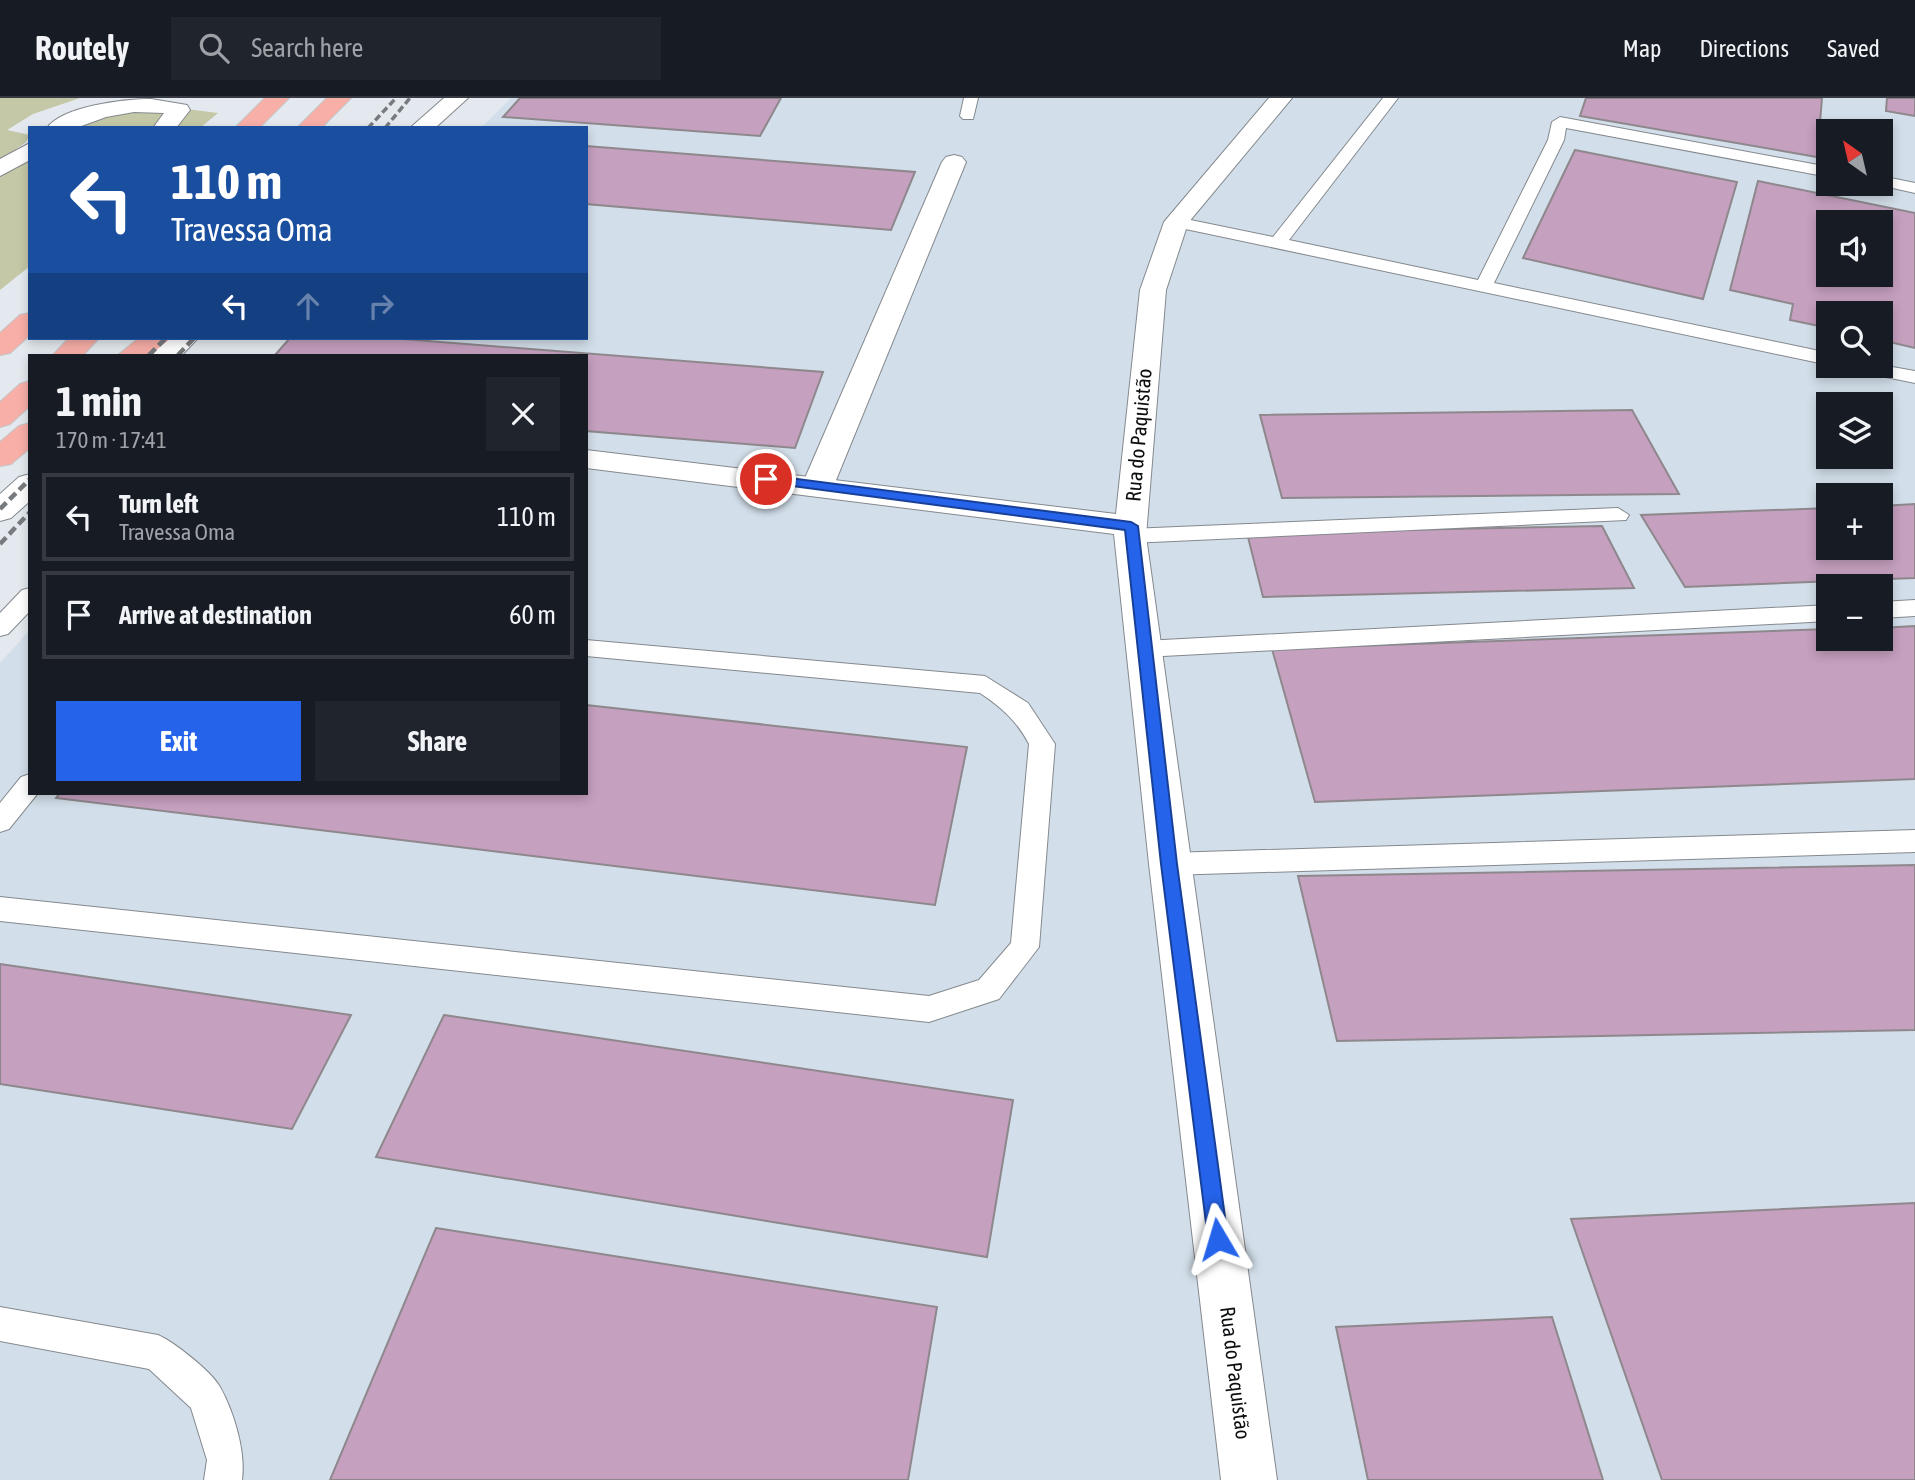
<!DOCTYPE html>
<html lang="en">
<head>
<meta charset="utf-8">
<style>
  body { margin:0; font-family:"Asap Condensed",sans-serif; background:#20242c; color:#f1f3f6; height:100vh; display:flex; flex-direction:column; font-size:26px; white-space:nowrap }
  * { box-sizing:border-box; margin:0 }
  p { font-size:23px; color:#9ea1a6 }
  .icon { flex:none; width:38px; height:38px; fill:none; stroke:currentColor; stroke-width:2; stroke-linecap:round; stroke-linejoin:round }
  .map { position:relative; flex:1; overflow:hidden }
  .sheet { position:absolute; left:28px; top:256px; width:560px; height:441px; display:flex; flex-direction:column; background:#171b24; border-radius:0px; box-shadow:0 4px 10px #0003 }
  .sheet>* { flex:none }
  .guide { position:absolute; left:28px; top:28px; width:560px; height:214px; border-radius:0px; box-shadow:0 4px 10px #0003; background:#1a4fa0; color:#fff; overflow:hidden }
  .needle { width:46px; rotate:326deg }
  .tools { position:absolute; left:1816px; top:21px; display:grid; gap:14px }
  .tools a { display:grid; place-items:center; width:77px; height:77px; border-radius:0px; background:#171b24; box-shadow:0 4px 10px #0003; font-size:35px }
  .pin { position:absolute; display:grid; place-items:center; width:60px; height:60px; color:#fff; margin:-30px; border:4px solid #fff; border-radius:50%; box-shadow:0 2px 7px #0007 }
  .me { position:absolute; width:77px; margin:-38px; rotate:353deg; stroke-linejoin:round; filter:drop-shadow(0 0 5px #0008) }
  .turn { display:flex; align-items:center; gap:24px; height:147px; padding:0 28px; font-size:32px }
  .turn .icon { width:91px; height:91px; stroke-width:2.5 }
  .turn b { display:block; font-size:49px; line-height:60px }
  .lanes { display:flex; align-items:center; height:66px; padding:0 28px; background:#0003; justify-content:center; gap:35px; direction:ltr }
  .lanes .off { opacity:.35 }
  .round { display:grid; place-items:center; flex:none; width:74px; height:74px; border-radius:0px; background:#20242c }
  .head { display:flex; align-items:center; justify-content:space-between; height:119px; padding:0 28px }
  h1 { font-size:42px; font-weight:700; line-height:52px }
  .primary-button { display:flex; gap:14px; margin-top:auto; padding:14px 28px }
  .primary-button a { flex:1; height:80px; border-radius:0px; background:#2563eb; color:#fff; font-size:28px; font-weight:700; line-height:80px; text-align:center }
  .primary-button a+a { background:#20242c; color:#f1f3f6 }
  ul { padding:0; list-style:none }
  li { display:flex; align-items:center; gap:21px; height:88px; margin:0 14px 10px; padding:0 14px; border:4px solid #363941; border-radius:0px }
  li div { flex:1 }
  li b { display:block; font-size:26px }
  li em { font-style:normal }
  header { display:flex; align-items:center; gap:42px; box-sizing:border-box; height:98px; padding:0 35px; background:#171b24; border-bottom:2px solid #363941 }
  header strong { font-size:33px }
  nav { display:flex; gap:38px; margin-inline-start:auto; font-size:24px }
  .search { width:490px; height:63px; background:#20242c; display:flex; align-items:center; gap:18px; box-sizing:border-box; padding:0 24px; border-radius:0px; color:#9ea1a6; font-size:26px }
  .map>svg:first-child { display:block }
  .built { fill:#d2dee9; fill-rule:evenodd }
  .green { fill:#c5c8a7 }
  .building { fill:#c5a0bf; stroke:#8e888d; stroke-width:2; fill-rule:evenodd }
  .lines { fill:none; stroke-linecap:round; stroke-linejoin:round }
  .service-casing { stroke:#84898e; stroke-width:2 }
  .minor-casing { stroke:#84898e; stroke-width:2 }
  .secondary-casing { stroke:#84898e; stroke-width:2 }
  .motorway-casing { stroke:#c5c5c6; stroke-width:2 }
  .service { fill:#fff; fill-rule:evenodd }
  .minor { fill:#fff; fill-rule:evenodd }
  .secondary { fill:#fff; fill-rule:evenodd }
  .motorway { fill:#f8afa8; fill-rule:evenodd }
  .rail-far1 { stroke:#777b7e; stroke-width:3.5; stroke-dasharray:7 3.5; stroke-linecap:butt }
  .rail { stroke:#777b7e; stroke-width:4.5; stroke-dasharray:9 4.5; stroke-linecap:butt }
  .route { fill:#2563eb; stroke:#184099; stroke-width:2 }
  .labels { text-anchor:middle; stroke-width:5; stroke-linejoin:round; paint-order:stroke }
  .street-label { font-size:21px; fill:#0c0e10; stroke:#fff }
</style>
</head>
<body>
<header>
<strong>Routely</strong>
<div class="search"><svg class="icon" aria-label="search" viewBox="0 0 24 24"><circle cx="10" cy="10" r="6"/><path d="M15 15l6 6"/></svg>Search here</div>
<nav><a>Map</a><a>Directions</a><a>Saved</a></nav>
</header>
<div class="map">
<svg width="1915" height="1382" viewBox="0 0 1915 1382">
  <rect width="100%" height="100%" fill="#e3e9ee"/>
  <path class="built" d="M511 0H1915V1382H0V565L30 532V695H586V257H276L292 240H586V30H481ZM1829 33H1881V86H1829ZM1829 124H1881V177H1829ZM1829 215H1881V268H1829ZM1829 306H1881V359H1829ZM1829 397H1881V450H1829ZM1829 488H1881V541H1829Z"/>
  <g class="green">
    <path d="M0 0H80L33 16 7 32 30 37 26 44 0 63Z"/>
    <path d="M139 5 218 15 200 30H69Z"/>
    <path d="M30 59V168L0 192V79Z"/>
  </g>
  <g class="building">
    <path d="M520 0H781L760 38 503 19Z"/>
    <path d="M1586 0H1822L1817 59 1580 18Z"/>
    <path d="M1887 0H1915V18L1886 13Z"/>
    <path d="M586 48 915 74 891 132 586 106Z"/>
    <path d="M1575 52 1737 84 1703 201 1523 160Z"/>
    <path d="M1758 83 1915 115V250L1881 242V215H1829V230L1790 222 1793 206 1730 192ZM1829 124H1881V177H1829Z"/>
    <path d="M290 240H390L823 274 795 350 586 333V257H275Z"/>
    <path d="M1632 312 1679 396 1282 400 1260 317Z"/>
    <path d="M1915 406V480L1685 489 1641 417 1829 410V450H1881V408Z"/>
    <path d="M1602 428 1634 490 1263 499 1247 435Z"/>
    <path d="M1915 528V681L1315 704 1272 551 1829 531V541H1881V530Z"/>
    <path d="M586 607 967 649 935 807 56 700 60 695H586Z"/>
    <path d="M1915 767V932L1337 943 1298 778Z"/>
    <path d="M0 866 351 917 292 1031 0 986Z"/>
    <path d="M444 917 1013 1002 987 1159 376 1059Z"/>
    <path d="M1915 1105V1382H1662L1571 1121Z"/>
    <path d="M436 1130 937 1209 908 1382H330Z"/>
    <path d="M1552 1219 1603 1382H1368L1336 1229Z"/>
  </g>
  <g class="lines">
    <defs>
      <g id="service">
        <path d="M964 0H978L973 21H963L960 18Z"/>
        <path d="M1383 0H1398L1289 142 1478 182 1548 42 1552 24 1560 19 1829 69V79L1566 30 1564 42 1494 185 1829 255V267L1176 129 1168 124 1176 119 1273 139Z"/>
        <path d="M1881 78 1915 85V95L1875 86H1881Z"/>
        <path d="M1881 267 1915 273V285L1852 272 1849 268Z"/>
        <path d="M1618 410 1629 417 1626 422 1130 445 1122 443 1119 438 1122 433 1130 431Z"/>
        <path d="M30 490V513L8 536 0 538V515L22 492Z"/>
        <path d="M1915 502V518L1881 520V504Z"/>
        <path d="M1829 507V523L1144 559 1136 557 1132 551 1136 545 1144 543Z"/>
        <path d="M586 542 985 578 1028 605 1055 646 1039 849 999 901 929 924 0 823V799L929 898 979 882 1011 845 1029 646C1017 623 1001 609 980 595L586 558Z"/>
        <path d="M30 676V695H38L9 731 0 734V705L21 679Z"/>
        <path d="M1915 732V754L1169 777 1159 774 1155 766 1159 758 1169 755Z"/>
        <path d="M0 1209 158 1237C174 1244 211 1273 220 1289 234 1314 246 1354 242 1382H204L207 1362 191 1310 149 1271 0 1243Z"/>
      </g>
      <g id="minor">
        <path d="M151 1 187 7 190 12 176 30H153L164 15 134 14 106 19 76 30H47C62 8 125 1 151 1Z"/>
        <path d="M30 45V62L0 78V61Z"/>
        <path d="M954 57 962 59 966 64 834 387 829 394 818 397 807 394 802 387 942 64 946 59Z"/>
      </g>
      <g id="secondary">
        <path d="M444 0H468L435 30H410Z"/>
        <path d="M1269 0H1292L1188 125 1166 192 1146 438 1277 1382H1221L1149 766 1114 436 586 370V352L1116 416 1140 192 1164 124Z"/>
        <path d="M168 240H198L182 257H152Z"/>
        <path d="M30 376V403L11 420 0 423V396L19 379Z"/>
      </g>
      <g id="motorway">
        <path d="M265 0H289L259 30H235Z"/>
        <path d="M327 0H351L321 30H297Z"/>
        <path d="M30 215V237L10 255 0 257V235L20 217Z"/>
        <path d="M69 240H99L83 257H53Z"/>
        <path d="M139 240H171L150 257H118Z"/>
        <path d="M30 283V308L10 326 0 329V304L20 286Z"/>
        <path d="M30 325V350L11 366 0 368V344L19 328Z"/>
      </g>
    </defs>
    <use href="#service" class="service-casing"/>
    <use href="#minor" class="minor-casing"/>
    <use href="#secondary" class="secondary-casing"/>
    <use href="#motorway" class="motorway-casing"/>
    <use href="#service" class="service"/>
    <use href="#minor" class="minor"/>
    <use href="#secondary" class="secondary"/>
    <use href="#motorway" class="motorway"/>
    <g class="rail-far1">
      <path d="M368 30 396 0"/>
      <path d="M385 30 410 0"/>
    </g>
    <g class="rail">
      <path d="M149 257 166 240"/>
      <path d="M178 257 194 240"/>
      <path d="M0 411 30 381"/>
      <path d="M0 446 30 414"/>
    </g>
  </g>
  <path class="route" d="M766 377 1131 424 1138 428 1177 766 1228 1141 1225 1148 1218 1151 1211 1148 1208 1141 1161 766 1125 432 762 384V378Z"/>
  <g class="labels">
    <g class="street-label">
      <text transform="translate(1139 337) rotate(-85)" y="7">Rua do Paquistão</text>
      <text transform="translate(1235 1275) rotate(83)" y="7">Rua do Paquistão</text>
    </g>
  </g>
</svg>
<div class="tools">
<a><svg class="needle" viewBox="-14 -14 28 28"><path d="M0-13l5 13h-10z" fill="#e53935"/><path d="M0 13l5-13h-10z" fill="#9ea1a6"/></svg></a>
<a><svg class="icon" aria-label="sound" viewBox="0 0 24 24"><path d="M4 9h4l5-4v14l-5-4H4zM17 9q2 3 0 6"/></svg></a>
<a><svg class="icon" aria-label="search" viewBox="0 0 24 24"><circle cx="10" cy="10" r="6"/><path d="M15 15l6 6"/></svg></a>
<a><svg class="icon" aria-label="layers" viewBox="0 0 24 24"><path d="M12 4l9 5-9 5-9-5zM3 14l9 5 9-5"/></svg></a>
<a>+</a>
<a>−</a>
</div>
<div class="pin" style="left:766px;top:381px;background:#d93025"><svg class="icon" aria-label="arrive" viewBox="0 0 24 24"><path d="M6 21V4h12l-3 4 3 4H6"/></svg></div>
<svg class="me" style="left:1218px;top:1141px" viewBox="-20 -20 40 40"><path d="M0-17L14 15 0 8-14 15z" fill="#2563eb" stroke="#fff" stroke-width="4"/></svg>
<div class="guide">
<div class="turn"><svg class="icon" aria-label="left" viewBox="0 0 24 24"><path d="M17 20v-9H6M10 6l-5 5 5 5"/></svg><div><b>110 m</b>Travessa Oma</div></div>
<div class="lanes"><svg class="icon" aria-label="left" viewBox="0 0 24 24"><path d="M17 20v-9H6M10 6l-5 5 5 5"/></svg><svg class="icon off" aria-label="ahead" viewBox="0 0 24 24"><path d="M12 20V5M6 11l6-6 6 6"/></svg><svg class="icon off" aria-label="right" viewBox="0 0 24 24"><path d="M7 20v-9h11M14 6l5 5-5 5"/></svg></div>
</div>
<section class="sheet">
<div class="head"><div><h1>1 min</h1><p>170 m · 17:41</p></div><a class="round"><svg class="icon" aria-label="close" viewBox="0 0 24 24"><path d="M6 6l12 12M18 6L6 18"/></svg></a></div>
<ul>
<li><svg class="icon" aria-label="left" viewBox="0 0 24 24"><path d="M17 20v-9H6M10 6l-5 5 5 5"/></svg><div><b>Turn left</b><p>Travessa Oma</p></div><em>110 m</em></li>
<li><svg class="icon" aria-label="arrive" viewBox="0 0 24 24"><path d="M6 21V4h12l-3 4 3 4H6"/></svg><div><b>Arrive at destination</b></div><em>60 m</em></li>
</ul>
<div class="primary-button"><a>Exit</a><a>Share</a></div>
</section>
</div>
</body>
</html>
